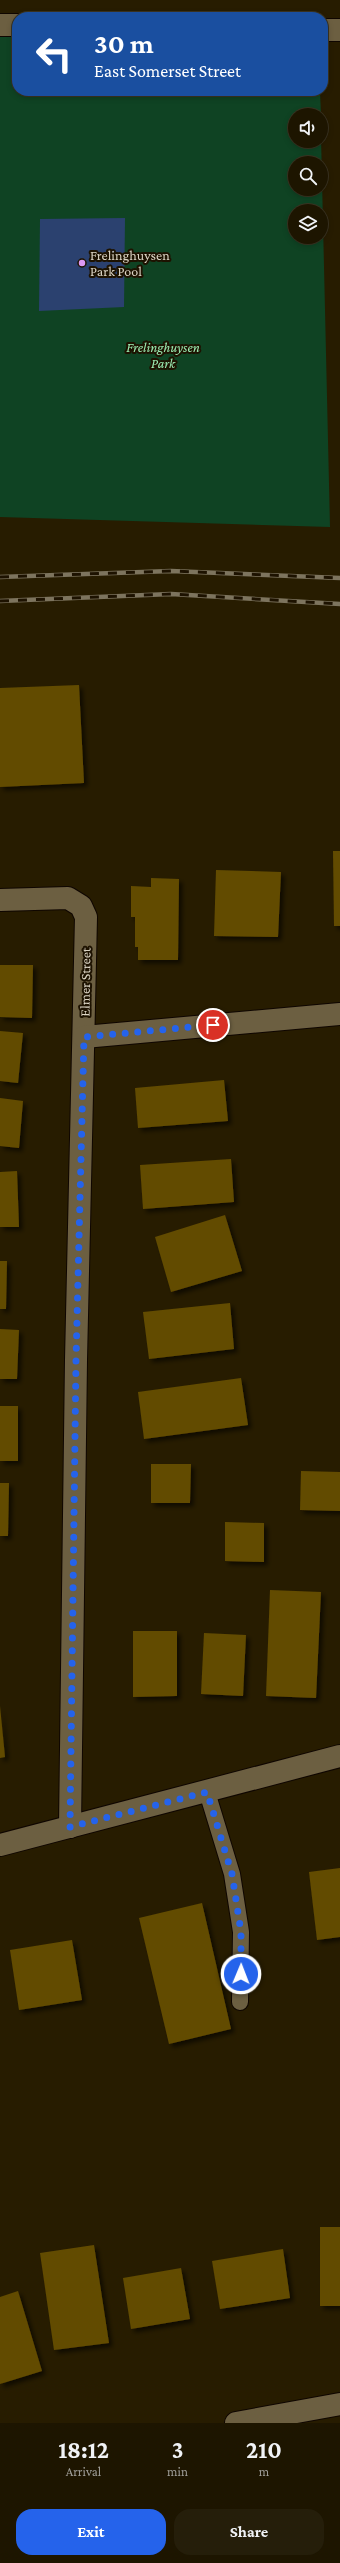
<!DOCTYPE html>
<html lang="en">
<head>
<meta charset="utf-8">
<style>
  body { margin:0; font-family:"Crimson Pro",serif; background:#251e0a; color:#f1f3f6; height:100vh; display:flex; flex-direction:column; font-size:15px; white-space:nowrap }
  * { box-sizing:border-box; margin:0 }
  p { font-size:13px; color:#a09f99 }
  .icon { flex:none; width:22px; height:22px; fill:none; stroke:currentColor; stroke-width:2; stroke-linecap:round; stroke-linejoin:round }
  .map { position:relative; height:2423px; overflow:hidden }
  .side { display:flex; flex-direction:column; background:#1d1500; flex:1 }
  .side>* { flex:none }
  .top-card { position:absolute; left:12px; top:12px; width:316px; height:84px; border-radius:16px; box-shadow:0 2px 6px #0003,0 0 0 1px #3b3422; background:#1a4fa0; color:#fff; overflow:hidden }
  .controls { position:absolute; left:288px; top:108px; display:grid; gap:8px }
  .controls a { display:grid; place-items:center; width:40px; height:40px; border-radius:50%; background:#1d1500; box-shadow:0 2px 6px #0003,0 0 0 1px #3b3422; font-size:20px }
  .pin { position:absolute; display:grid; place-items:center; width:34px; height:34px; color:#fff; margin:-17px; border:2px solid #fff; border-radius:50%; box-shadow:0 1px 4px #0007 }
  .me { position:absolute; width:44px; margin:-22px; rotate:1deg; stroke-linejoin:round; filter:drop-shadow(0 0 3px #0008) }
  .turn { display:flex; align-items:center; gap:14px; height:84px; padding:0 16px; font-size:18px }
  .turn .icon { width:52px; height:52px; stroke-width:2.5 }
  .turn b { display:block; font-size:28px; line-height:34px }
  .eta { display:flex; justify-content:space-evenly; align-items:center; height:68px; text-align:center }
  .eta b { font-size:24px; font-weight:700; line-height:28px }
  .action { display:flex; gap:8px; margin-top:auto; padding:8px 16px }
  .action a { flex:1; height:46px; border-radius:16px; background:#2563eb; color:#fff; font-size:16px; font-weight:700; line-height:46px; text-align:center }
  .action a+a { background:#251e0a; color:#f1f3f6 }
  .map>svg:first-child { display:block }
  .green { fill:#0f4323; fill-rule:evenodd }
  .water { fill:#2b416f }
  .building { fill:#624b06; filter:url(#shadow) }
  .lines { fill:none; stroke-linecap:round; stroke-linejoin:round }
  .service-casing { stroke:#0f0600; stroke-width:18 }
  .minor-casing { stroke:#0f0600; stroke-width:24 }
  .tertiary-casing { stroke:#0f0600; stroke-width:24 }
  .service { stroke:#6c5f41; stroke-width:16 }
  .minor { stroke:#6c5f41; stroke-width:22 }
  .tertiary { stroke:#6c5f41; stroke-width:22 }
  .rail-casing { stroke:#7d745e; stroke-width:4.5 }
  .rail { stroke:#1d1200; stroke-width:3; stroke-dasharray:9; stroke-linecap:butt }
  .route { stroke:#2563eb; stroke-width:7; stroke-dasharray:0 12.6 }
  .poi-dot { fill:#dd99f3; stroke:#1d1200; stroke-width:1.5 }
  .labels { text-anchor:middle; stroke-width:4; stroke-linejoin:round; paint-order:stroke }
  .poi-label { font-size:14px; fill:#dcd5c5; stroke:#1d1200; text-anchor:start }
  .park-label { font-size:14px; font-style:italic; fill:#9ceeb3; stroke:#1d1200 }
  .street-label { font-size:14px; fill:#dcd5c5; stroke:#1d1200 }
</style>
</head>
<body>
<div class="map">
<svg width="340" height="2423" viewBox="0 0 340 2423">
  <defs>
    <filter id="shadow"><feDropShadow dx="3.5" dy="3.5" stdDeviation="2" flood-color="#0009"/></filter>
  </defs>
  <rect width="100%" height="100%" fill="#271c00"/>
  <path class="green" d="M0 32 17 33V91H320L321 115H295V141H321V136L330 527 0 517ZM295 163H321V189H295ZM295 211H321V237H295Z"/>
  <path class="water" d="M125 218 124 307 39 311 40 219Z"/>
  <g class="building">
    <path d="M79 685 84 783 0 787V688Z"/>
    <path d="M333 851H340V926H334Z"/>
    <path d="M216 870 281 872 278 937 214 936Z"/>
    <path d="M151 878 179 879 178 960H138V947H135V917H131V886L151 887Z"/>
    <path d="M0 965H33L32 1018 0 1017Z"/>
    <path d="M0 1031 23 1033 18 1083 0 1081Z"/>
    <path d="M224 1080 228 1121 138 1128 135 1088Z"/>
    <path d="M0 1098 23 1101 19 1148 0 1146Z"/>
    <path d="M231 1159 234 1202 143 1209 140 1165Z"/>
    <path d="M17 1171 19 1227H0V1172Z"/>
    <path d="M225 1215 242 1271 171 1292 155 1237Z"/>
    <path d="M0 1261H7L6 1309H0Z"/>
    <path d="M230 1303 234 1349 149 1359 143 1312Z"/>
    <path d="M0 1329 19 1330 17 1379H0Z"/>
    <path d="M241 1378 248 1425 144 1439 138 1392Z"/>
    <rect x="0" y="1406" width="18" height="55"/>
    <path d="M151 1464H191L190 1503H151Z"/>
    <path d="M301 1471 340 1472V1511L300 1510Z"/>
    <path d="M0 1483H9L8 1536H0Z"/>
    <path d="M225 1522 264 1523V1562L225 1561Z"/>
    <path d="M270 1590 321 1592 316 1698 266 1696Z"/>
    <path d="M133 1631H177V1696L133 1697Z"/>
    <path d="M204 1633 246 1635 243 1696 201 1694Z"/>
    <path d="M0 1706 5 1757 0 1758Z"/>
    <path d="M340 1868V1937L317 1940 309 1872Z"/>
    <path d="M202 1903 231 2029 169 2044 139 1918Z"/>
    <path d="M72 1940 82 2000 19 2010 10 1950Z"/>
    <rect x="320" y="2227" width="20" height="79"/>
    <path d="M94 2245 109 2343 54 2350 40 2253Z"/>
    <path d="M283 2249 290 2298 220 2309 212 2261Z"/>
    <path d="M181 2268 190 2319 131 2329 123 2278Z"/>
    <path d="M18 2291 42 2371 0 2384V2297Z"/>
  </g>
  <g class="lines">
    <defs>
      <path id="service" d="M207 1792 232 1874 241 1932 240 2002"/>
      <g id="minor">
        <path d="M0 25H17"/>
        <path d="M323 30H340"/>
        <path d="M0 900 68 898 81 906 86 917 76 1360 70 1827"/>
        <path d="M84 1037 340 1014"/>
        <path d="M236 2423 340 2404"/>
      </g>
      <path id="tertiary" d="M0 1845 340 1756"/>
    </defs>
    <use href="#service" class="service-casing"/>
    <use href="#minor" class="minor-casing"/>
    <use href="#tertiary" class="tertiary-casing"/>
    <use href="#service" class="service"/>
    <use href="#minor" class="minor"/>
    <use href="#tertiary" class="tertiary"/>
    <defs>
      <g id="rail">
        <path d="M0 577 171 571 340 578"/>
        <path d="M0 601 171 594 340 604"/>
      </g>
    </defs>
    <use href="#rail" class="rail-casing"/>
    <use href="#rail" class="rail"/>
  </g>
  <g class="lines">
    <path class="route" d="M213 1025 84 1037 76 1360 70 1827 207 1792 232 1874 241 1932V1974"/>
  </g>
  <circle class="poi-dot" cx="82" cy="263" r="4"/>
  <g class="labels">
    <g class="poi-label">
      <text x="90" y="260">Frelinghuysen<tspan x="90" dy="16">Park Pool</tspan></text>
    </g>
    <g class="park-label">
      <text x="163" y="352">Frelinghuysen<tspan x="163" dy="16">Park</tspan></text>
    </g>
    <g class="street-label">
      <text transform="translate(85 982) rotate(-89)" y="5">Elmer Street</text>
    </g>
  </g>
</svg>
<div class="controls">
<a><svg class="icon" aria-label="sound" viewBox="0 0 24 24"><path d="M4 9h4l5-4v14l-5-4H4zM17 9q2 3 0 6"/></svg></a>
<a><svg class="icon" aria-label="search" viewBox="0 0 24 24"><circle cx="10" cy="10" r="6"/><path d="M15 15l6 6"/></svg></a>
<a><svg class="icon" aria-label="layers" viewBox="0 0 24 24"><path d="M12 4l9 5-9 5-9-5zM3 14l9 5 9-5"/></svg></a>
</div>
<div class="pin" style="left:213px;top:1025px;background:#d93025"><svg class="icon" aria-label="arrive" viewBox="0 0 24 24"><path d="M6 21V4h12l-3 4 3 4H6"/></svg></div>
<svg class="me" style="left:241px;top:1974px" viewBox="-20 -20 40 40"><circle r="17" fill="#2563eb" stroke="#fff" stroke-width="3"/><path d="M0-11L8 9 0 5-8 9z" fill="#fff"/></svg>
<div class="top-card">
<div class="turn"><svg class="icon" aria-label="left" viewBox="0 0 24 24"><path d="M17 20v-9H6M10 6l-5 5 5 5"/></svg><div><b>30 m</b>East Somerset Street</div></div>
</div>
</div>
<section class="side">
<div class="eta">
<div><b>18:12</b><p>Arrival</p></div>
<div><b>3</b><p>min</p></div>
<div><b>210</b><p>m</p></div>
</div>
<div class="action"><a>Exit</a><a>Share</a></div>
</section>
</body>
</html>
